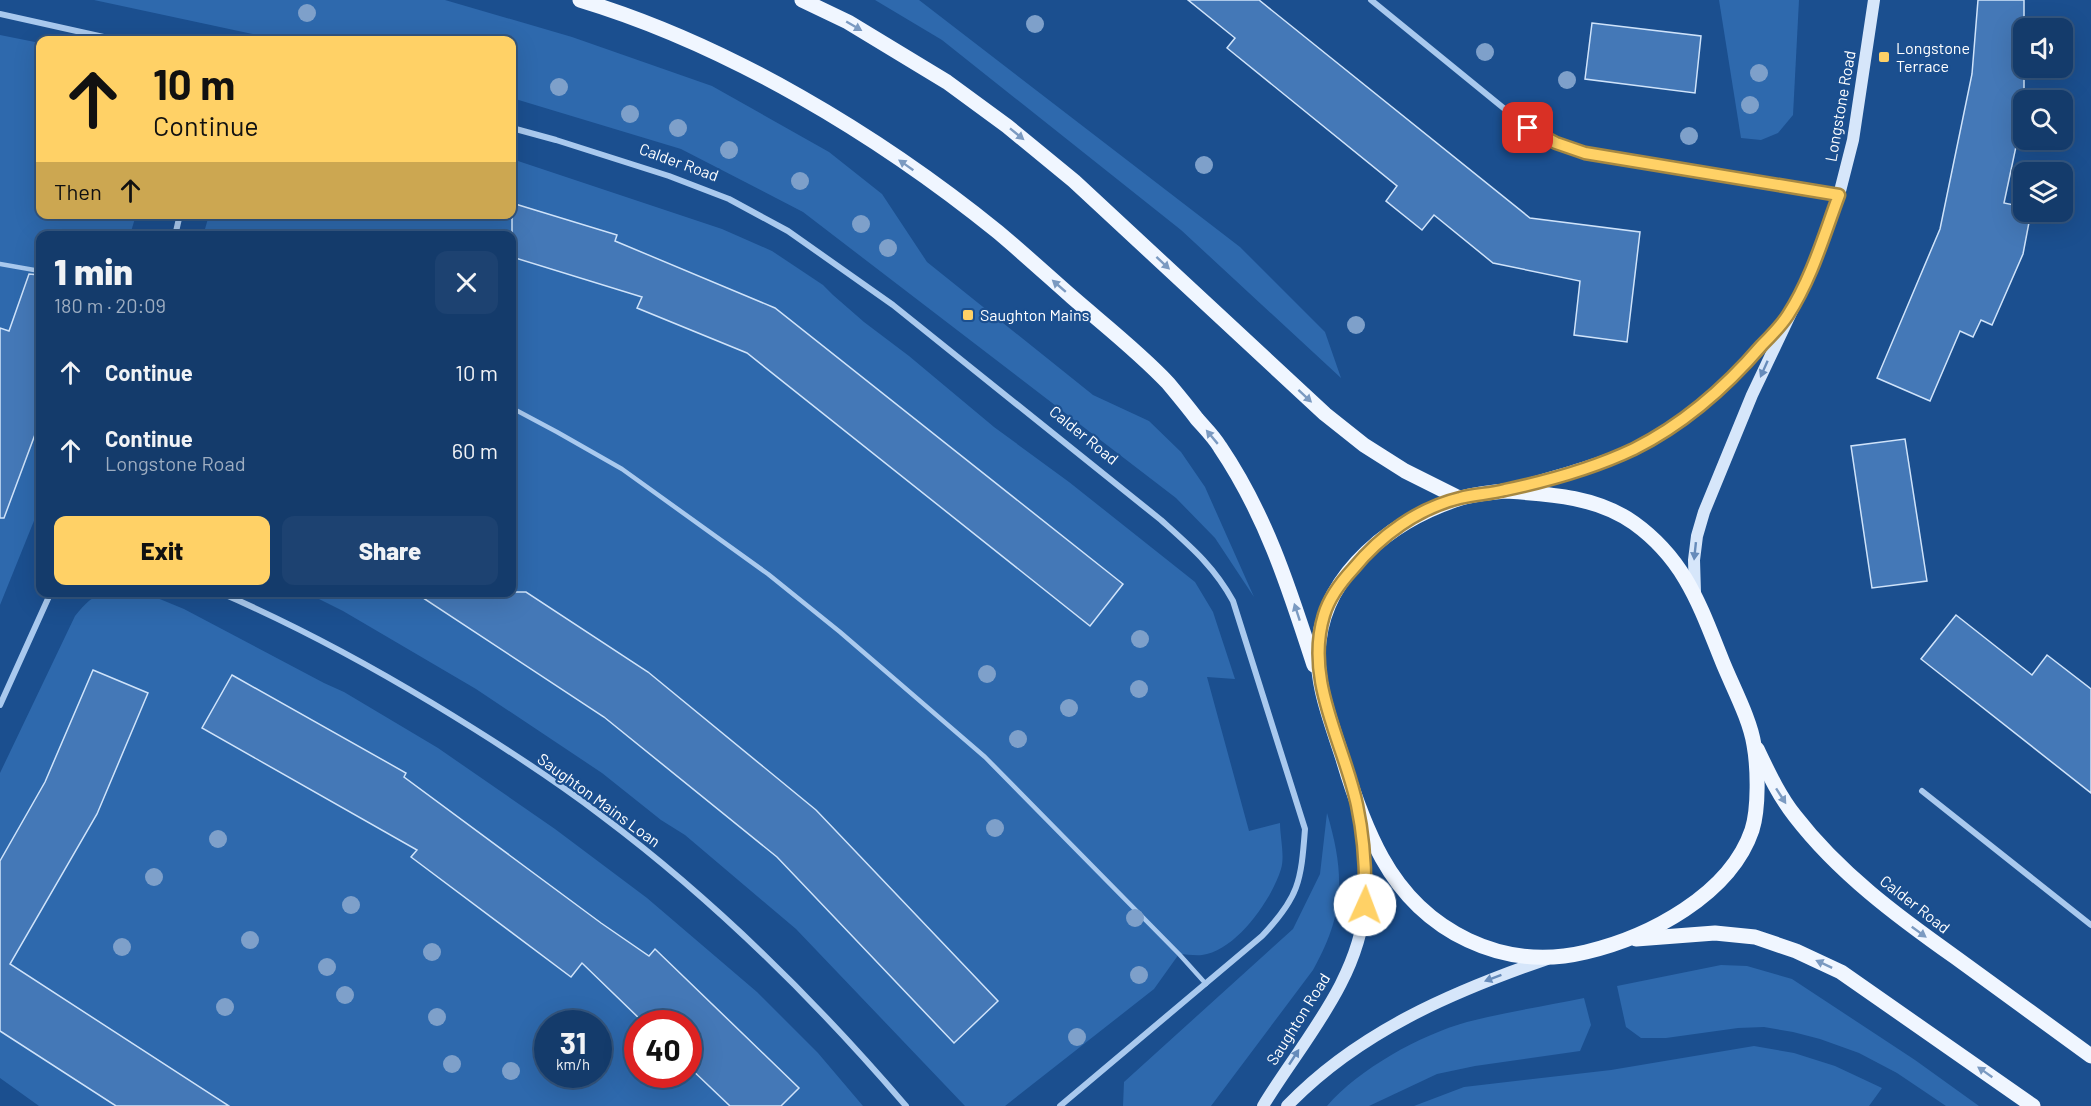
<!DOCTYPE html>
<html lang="en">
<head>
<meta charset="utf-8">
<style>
  body { margin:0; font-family:Barlow,sans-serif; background:#1d4271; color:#f1f3f6; height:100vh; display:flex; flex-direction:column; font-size:22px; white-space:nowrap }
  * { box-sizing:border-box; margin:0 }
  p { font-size:20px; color:#9dadc1 }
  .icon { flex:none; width:33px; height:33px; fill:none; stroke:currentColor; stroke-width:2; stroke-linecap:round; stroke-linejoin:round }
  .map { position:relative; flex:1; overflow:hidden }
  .panel { position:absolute; left:36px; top:231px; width:480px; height:366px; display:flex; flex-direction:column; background:#143b6b; border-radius:12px; box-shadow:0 6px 24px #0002,0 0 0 2px #33557e }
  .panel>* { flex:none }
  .guide { position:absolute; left:36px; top:36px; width:480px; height:183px; border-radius:12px; box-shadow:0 6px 24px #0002,0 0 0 2px #33557e; background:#ffd166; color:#111; overflow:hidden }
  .tools { position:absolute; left:2013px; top:18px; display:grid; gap:12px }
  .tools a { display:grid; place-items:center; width:60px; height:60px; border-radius:12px; background:#143b6b; box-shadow:0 6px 24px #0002,0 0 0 2px #33557e; font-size:30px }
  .speed { position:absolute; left:534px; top:1010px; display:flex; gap:12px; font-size:30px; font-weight:700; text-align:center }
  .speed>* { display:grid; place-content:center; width:78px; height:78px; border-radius:50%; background:#143b6b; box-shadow:0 6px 24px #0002,0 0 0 2px #33557e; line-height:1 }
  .speed small { font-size:15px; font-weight:400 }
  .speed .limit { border:9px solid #d22; background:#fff; color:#111 }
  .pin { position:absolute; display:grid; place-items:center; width:51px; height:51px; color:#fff; margin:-26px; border-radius:12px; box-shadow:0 3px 9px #0006 }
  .me { position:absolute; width:66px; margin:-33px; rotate:2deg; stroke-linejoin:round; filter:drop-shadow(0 0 4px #0008) }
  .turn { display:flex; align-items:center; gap:21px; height:126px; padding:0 18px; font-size:27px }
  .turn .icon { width:78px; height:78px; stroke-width:2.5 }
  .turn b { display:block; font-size:42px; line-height:51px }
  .then { display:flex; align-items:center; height:57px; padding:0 18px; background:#0003; gap:12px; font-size:22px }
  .round { display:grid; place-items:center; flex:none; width:63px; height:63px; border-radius:12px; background:#1d4271 }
  .summary { display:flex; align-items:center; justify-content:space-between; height:102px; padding:0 18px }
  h1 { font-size:36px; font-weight:800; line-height:45px }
  .action { display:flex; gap:12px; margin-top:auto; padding:12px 18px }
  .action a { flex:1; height:69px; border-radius:12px; background:#ffd166; color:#111; font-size:24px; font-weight:800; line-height:69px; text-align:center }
  .action a+a { background:#1d4271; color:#f1f3f6 }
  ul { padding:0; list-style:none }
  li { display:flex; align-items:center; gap:18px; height:78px; padding:0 18px }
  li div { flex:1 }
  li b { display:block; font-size:22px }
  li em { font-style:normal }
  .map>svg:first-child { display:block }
  .green { fill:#2e69ad; fill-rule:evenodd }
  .building { fill:#4478b7; stroke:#cfe3fa; stroke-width:1.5 }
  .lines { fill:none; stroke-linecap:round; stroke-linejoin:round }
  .lane { stroke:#a9c9ee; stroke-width:4.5 }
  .street { stroke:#a9c9ee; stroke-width:6 }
  .secondary { stroke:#d6e6fa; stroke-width:12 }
  .primary { stroke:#f0f6ff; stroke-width:15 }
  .tree { fill:#7ea0ca }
  .oneway { fill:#7b9ac1 }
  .oneway2 { fill:#668bba }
  .route-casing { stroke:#a68842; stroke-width:15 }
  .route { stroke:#ffd166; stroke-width:10 }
  .poi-dot { fill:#ffd166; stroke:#1b4f8f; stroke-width:2 }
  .labels { text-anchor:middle; stroke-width:4.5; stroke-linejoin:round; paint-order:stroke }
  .poi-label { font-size:16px; fill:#fff; stroke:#1b4f8f; text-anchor:start }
  .street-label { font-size:16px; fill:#fff; stroke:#1b4f8f }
</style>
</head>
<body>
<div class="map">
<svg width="2091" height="1106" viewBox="0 0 2091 1106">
  <rect width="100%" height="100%" fill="#1b4f8f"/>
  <g class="green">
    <path d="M94 0H445L572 37 712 86 829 152 882 194 927 262 1093 395 1149 421 1181 452 1205 487 1254 597 1215 538 1176 498 803 212 681 149 512 98V40H280Z"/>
    <path d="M875 0H919L1240 247 1325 332 1341 378 1181 230 942 40Z"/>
    <path d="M1719 0H1799L1793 115 1778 133 1761 140 1741 138Z"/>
    <path d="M0 35 40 43V214L136 215 130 235 40 236V506L0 605Z"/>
    <path d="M512 159 722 229 772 251 823 285 833 295 864 322 909 356 994 427 1069 482 1195 582 1213 612 1235 679 1207 677 1249 831 1280 823C1280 837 1285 856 1281 869 1272 899 1236 951 1202 955 1195 956 1186 954 1179 954L1154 989 1005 1106H965L796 929 685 835 661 820 602 773 476 689 343 611 307 593 512 592V236H203L209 215 512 214Z"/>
    <path d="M138 592 150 595 184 609 324 683 344 692 438 748 555 829 647 898 757 992 818 1053 863 1106H39L0 1078V773L75 616C97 588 105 593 138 592ZM548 1023H598V1074H548ZM638 1023H688V1074H638Z"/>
    <path d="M1327 813C1345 874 1345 913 1313 970L1211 1106H1123L1124 1082 1293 929 1320 874Z"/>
    <path d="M1721 965 1747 966 1792 979 1915 1060 1979 1106H1946L1897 1073 1859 1053 1820 1039 1793 1032 1764 1027 1738 1028 1666 1038H1641L1626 1027 1617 986Z"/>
    <path d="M1584 998 1591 1025 1580 1051 1475 1066 1437 1074 1369 1106H1327C1359 1069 1420 1035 1467 1022 1505 1012 1546 1006 1584 998Z"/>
    <path d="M1754 1046 1794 1053 1835 1066 1882 1088 1869 1106H1414L1464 1087 1611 1070Z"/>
  </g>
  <g class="building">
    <path d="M1188 0H1259L1530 218 1640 232 1627 342 1574 335 1580 281 1493 263 1434 215 1422 230 1386 201 1397 186 1227 48 1235 38Z"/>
    <path d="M1978 0H2024V109L2004 203 2024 207V212H2031L2023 254 1992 325 1981 320 1973 337 1960 331 1930 401 1877 378 1940 229 1972 74Z"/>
    <path d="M1592 23 1701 36 1695 93 1585 79Z"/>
    <path d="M512 203 617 235 615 241 775 308 1123 584 1090 626 747 353 637 308 642 297 512 257Z"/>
    <path d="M29 274 40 275V421L4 518H0V328L9 331Z"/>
    <path d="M1905 439 1927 581 1872 588 1851 446Z"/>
    <path d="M414 592H526L648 672 816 810 998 1001 954 1043 777 857 604 717Z"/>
    <path d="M1956 615 2032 675 2047 655 2091 689V793L1921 659Z"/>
    <path d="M93 670 148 693 97 814 10 964 229 1106H116L0 1031V861L45 782Z"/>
    <path d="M232 675 406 773 404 777 601 923 649 956 655 949 799 1088 781 1106H730L688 1066V1023H644L582 963 571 977 411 857 417 850 202 728Z"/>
  </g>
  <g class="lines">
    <g class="lane">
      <path d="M0 264 40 271"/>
      <path d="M512 408 557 432 622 469 768 574 840 632 985 757 1179 954 1206 984"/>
    </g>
    <g class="street">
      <path d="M1371 0 1528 128 1556 143 1585 153 1839 195"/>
      <path d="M0 14 117 40"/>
      <path d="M512 128 556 140 669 176 729 199 788 231 893 305 1161 520C1190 546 1214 566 1233 601L1305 829C1301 882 1299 897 1262 936L1060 1106"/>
      <path d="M175 236 180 214"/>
      <path d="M219 592C293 624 364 662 432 703 490 738 548 775 602 816 714 900 815 1000 906 1106"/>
      <path d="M0 705 51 592"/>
      <path d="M1922 791 2091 925"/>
    </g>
    <g class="secondary">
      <path d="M1511 489C1552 477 1594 467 1633 449 1692 422 1737 374 1779 326"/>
      <path d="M1695 593 1694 560 1697 536 1704 512 1752 395 1809 275 1839 195 1853 140 1874 0"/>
      <path d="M1263 1106C1301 1043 1360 980 1365 903 1367 874 1363 846 1359 816"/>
      <path d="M1287 1106C1358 1032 1452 992 1547 959"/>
    </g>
    <g class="primary">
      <path d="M580 0C729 45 878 135 998 232 1023 253 1047 275 1072 297 1103 324 1140 353 1168 383 1178 395 1188 407 1197 419 1205 428 1214 437 1220 447 1266 515 1289 588 1314 665"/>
      <path d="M802 0 848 22 947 82 1007 126 1074 181 1325 414 1364 445 1405 471 1459 498"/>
      <path d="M1504 491C1549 494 1596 496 1634 523 1684 559 1699 603 1721 658 1731 684 1750 718 1754 745 1758 767 1759 808 1752 830 1730 895 1649 937 1586 952 1503 972 1423 932 1382 858 1365 827 1353 793 1343 759 1331 721 1314 681 1319 641 1327 571 1393 521 1455 500 1471 494 1488 493 1504 491Z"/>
      <path d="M1757 749C1768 772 1779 796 1795 816 1839 873 1897 916 1955 957 2000 990 2046 1023 2091 1056"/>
      <path d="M1636 939 1715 933 1755 937 1796 951 1841 972 2033 1106"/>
    </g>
  </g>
  <g class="tree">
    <circle cx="307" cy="13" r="9"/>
    <circle cx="1035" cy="24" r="9"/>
    <circle cx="1485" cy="52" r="9"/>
    <circle cx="1759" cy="73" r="9"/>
    <circle cx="1567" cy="80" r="9"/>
    <circle cx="559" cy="87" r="9"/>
    <circle cx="1750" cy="105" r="9"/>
    <circle cx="630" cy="114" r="9"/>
    <circle cx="678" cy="128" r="9"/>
    <circle cx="1689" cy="136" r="9"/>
    <circle cx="729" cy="150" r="9"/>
    <circle cx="1204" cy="165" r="9"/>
    <circle cx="800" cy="181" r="9"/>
    <circle cx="861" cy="224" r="9"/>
    <circle cx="888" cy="248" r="9"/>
    <circle cx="1356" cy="325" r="9"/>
    <circle cx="1140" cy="639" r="9"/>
    <circle cx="987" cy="674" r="9"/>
    <circle cx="1139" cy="689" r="9"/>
    <circle cx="1069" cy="708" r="9"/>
    <circle cx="1018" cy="739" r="9"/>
    <circle cx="995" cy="828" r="9"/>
    <circle cx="218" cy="839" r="9"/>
    <circle cx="154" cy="877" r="9"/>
    <circle cx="351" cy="905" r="9"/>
    <circle cx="1135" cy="918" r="9"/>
    <circle cx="250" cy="940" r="9"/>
    <circle cx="122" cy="947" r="9"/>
    <circle cx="432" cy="952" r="9"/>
    <circle cx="327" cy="967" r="9"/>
    <circle cx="1139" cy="975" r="9"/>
    <circle cx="345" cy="995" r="9"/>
    <circle cx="225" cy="1007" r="9"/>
    <circle cx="437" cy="1017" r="9"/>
    <circle cx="1077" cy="1037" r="9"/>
    <circle cx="452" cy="1064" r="9"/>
    <circle cx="511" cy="1071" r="9"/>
  </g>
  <defs><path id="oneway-solid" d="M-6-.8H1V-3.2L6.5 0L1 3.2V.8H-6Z" transform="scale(1.5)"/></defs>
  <g class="oneway">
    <use href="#oneway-solid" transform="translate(854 26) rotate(30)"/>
    <use href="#oneway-solid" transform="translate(1017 134) rotate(39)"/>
    <use href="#oneway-solid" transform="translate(906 165) rotate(-145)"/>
    <use href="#oneway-solid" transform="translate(1163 263) rotate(43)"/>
    <use href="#oneway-solid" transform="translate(1059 286) rotate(-139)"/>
    <use href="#oneway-solid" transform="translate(1305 396) rotate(43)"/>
    <use href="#oneway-solid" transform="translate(1212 437) rotate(-130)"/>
    <use href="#oneway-solid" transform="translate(1297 612) rotate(-108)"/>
    <use href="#oneway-solid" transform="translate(1781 796) rotate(57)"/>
    <use href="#oneway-solid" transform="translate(1919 932) rotate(36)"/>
    <use href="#oneway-solid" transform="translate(1824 964) rotate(-155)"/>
    <use href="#oneway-solid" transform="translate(1985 1072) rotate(-145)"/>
  </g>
  <g class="oneway2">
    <use href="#oneway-solid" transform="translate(1764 369) rotate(114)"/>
    <use href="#oneway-solid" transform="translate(1695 551) rotate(96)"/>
    <use href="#oneway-solid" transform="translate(1493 978) rotate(159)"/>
    <use href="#oneway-solid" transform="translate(1294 1057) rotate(-57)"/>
  </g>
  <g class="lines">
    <defs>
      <path id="route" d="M1365 905C1366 872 1364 838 1357 805 1344 743 1304 681 1324 615 1329 598 1341 582 1353 569 1380 536 1418 508 1460 498 1475 494 1490 494 1505 490 1548 481 1594 468 1634 449 1684 424 1726 387 1762 345 1771 336 1781 326 1788 315 1812 278 1824 235 1839 195L1585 153 1556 143 1528 128"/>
    </defs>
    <use href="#route" class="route-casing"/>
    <use href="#route" class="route"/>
  </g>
  <g class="poi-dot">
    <rect x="1878" y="51" width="12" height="12" rx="3"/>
    <rect x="962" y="309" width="12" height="12" rx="3"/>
  </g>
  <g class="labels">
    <g class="poi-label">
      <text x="1896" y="54">Longstone<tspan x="1896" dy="18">Terrace</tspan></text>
      <text x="980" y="321">Saughton Mains</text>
    </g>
    <g class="street-label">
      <text transform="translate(1840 106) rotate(-80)" y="6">Longstone Road</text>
      <text transform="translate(679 162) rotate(20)" y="6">Calder Road</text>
      <text transform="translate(1084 435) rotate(39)" y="6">Calder Road</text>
      <text transform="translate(599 800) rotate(36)" y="6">Saughton Mains Loan</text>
      <text transform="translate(1915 904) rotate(38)" y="6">Calder Road</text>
      <text transform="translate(1298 1019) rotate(-58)" y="6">Saughton Road</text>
    </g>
  </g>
</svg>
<div class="tools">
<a><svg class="icon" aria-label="sound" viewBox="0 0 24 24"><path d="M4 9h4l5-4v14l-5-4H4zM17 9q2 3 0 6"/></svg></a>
<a><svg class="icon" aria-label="search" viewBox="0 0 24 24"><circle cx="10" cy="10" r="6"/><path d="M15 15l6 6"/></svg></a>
<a><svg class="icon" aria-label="layers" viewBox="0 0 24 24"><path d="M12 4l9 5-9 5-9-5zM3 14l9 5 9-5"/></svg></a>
</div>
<div class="speed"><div>31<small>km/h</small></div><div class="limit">40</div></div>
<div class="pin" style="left:1528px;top:128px;background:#d93025"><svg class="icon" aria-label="arrive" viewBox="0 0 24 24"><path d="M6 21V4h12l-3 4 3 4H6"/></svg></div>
<svg class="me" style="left:1365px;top:905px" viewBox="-20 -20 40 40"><circle r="19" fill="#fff"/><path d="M0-13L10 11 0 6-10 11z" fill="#ffd166"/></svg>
<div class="guide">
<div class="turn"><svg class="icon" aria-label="ahead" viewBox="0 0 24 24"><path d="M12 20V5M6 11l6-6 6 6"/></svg><div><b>10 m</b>Continue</div></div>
<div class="then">Then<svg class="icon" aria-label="ahead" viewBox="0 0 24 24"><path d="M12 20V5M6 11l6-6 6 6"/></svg></div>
</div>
<section class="panel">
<div class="summary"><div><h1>1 min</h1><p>180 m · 20:09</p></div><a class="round"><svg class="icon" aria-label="close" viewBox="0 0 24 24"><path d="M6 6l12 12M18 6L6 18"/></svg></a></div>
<ul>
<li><svg class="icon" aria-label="ahead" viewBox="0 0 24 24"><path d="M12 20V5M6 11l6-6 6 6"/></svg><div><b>Continue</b></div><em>10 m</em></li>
<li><svg class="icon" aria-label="ahead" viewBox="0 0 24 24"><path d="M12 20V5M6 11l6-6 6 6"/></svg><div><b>Continue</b><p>Longstone Road</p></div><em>60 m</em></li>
</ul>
<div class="action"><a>Exit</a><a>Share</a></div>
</section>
</div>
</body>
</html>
